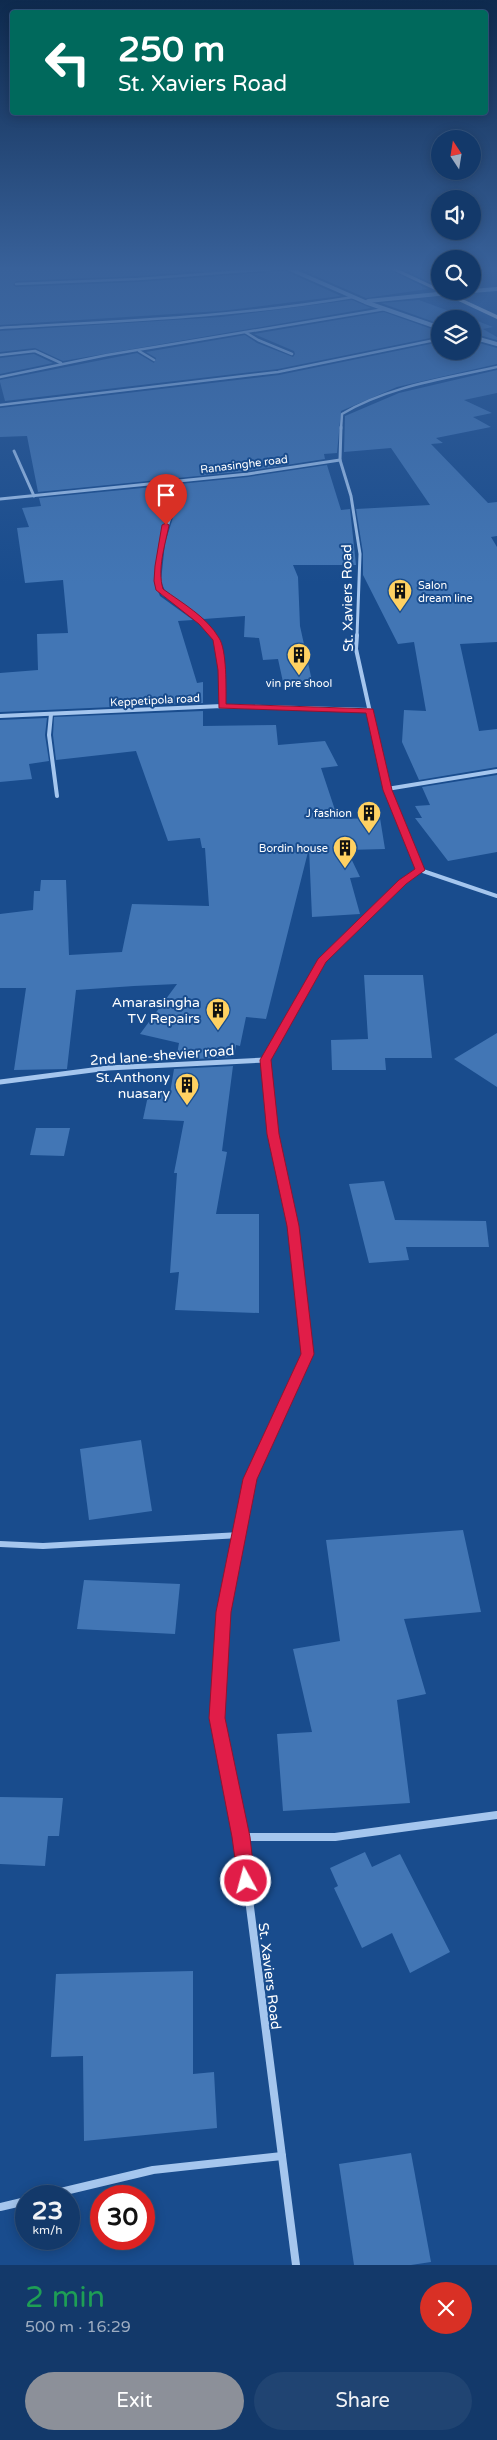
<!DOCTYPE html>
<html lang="en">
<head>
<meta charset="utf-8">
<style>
  body { margin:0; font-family:"Varela Round",sans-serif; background:#204472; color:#f1f3f6; height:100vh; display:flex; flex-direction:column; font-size:19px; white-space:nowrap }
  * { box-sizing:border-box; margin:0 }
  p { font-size:16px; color:#9dacc1 }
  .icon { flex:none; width:28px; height:28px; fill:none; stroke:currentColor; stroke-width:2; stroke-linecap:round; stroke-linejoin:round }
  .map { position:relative; height:2265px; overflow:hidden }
  .panel { display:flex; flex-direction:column; background:#13396a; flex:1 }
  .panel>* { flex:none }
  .top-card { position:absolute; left:10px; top:10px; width:478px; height:105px; border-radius:5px; box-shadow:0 2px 12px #0003,0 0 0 1px #32537e; background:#00695c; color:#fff; overflow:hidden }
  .needle { width:32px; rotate:348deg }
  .buttons { position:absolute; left:431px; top:130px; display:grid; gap:10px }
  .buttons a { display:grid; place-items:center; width:50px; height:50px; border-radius:50%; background:#13396a; box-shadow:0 2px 12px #0003,0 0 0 1px #32537e; font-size:25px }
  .speed { position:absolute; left:15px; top:2185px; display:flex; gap:10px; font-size:25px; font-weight:700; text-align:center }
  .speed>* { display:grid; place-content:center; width:65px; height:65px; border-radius:50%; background:#13396a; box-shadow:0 2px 12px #0003,0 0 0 1px #32537e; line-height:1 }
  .speed small { font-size:12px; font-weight:400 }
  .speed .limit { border:8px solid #d22; background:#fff; color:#111 }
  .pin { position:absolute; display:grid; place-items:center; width:42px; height:42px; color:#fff; margin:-51px -21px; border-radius:50% 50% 50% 0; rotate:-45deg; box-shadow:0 0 5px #0007 }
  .pin .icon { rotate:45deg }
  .me { position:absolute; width:55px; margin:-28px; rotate:353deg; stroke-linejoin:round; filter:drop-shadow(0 0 4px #0008) }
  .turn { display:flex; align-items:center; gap:18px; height:105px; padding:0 25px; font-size:22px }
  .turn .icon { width:65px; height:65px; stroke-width:2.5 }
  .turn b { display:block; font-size:35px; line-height:42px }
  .round { display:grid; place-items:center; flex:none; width:52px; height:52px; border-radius:26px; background:#204472 }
  .headline { display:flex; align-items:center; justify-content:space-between; height:85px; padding:0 25px }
  h1 { font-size:30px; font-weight:600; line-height:38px; color:#1e9e55 }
  .primary-button { display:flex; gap:10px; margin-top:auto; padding:10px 25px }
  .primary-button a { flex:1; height:58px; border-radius:30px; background:#8c9099; color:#fff; font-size:20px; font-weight:600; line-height:58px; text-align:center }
  .primary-button a+a { background:#204472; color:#f1f3f6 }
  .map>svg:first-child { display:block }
  .building { fill:#4276b5 }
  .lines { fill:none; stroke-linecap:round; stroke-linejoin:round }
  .minor-far5 { stroke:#a5c6ee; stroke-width:2.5 }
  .minor-far4 { stroke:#a5c6ee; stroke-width:3 }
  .minor-far3 { stroke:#a5c6ee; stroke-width:4 }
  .minor-far2 { stroke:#a5c6ee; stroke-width:5 }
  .minor-far1 { stroke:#a5c6ee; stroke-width:6 }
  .minor { stroke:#a5c6ee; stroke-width:8 }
  .tertiary { stroke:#a5c6ee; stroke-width:4 }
  .trunk { fill:#f6f9ff; fill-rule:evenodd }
  .route { fill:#e11d48; stroke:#92132f }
  .labels { text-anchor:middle; stroke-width:4; stroke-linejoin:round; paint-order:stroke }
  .far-street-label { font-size:11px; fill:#fff; stroke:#194c8d }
  .far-poi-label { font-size:11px; fill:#fff; stroke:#194c8d; text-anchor:end }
  .street-label { font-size:14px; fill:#fff; stroke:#194c8d }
  .poi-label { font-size:14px; fill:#fff; stroke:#194c8d; text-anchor:end }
</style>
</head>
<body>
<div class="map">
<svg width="497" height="2265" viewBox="0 0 497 2265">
  <rect width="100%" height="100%" fill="#194c8d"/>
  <g class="building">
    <path d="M94 267H254L138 276 16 281 13 285 16 287 138 282 285 271 341 296 221 311 0 325V268Z"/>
    <path d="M295 267H384L428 289 366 298Z"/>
    <path d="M398 267H440V287Z"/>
    <path d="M352 300 371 308 63 361 35 348 0 352V331L221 317Z"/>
    <path d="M419 300 471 319H440V324L381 303Z"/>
    <path d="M384 312 440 332V336L278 369 5 401 0 382V380L137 353 154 363 156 358 146 352 245 335 257 343 293 357 295 354 294 351 254 334Z"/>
    <path d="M472 319 493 327 483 329 497 337V340L472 333Z"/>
    <path d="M472 341 497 348V364L397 387 341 411 337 453 324 454 325 459 248 471 38 492 27 436 0 437V408L279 375 440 342V351H472Z"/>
    <path d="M34 354 53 363 0 374V358Z"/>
    <path d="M497 370V393L464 400 492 413 473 417 491 427 436 438 443 443 431 444 488 503 497 502V536L491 537 497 547V642L460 644 479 731 497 729V767L419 780 402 742 404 710 426 711 414 642 398 644 363 575V553L356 509 430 505 391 448 344 452 345 416 399 393Z"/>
    <path d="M327 465 341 510 350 509 356 565H293L298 577 300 626 312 681 283 682 278 659 263 660 259 638 244 637 245 616 204 619 165 591 161 581 165 543 176 508 170 485 248 477Z"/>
    <path d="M163 486 169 508 159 542 154 582 160 596 193 620 178 621 197 683 203 682V703L0 712V673L38 670 37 634 68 633 63 580 25 583 17 528 29 527 22 508 41 506 39 498Z"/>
    <path d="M203 711V726L276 725 278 745 325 741 338 766 321 768 338 819 380 818 385 849 347 850 360 877 350 878 360 914 312 917 309 848 266 1019 246 1017 240 1046 236 1045 234 1057 176 1060 179 1043 140 1034 177 984 134 986 76 990 67 1069 14 1070 26 988H0V914L33 910 34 891H40L41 880H66L69 955 122 952 132 904 209 906 205 848H202L200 838 168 841 136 751 56 760 53 735 54 717Z"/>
    <path d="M47 718 45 735 49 761 29 764 32 779 0 782V720Z"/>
    <path d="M497 775V852L448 861 415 818H422L415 806 430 805 422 787Z"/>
    <path d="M364 975H423L432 1058H385L386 1070H332L331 1040 368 1039Z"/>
    <path d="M497 1033V1087L454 1059Z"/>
    <path d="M233 1066 222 1151 227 1152 216 1214H259V1313L175 1310 179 1272 170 1273 177 1173H174L184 1121 143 1119 149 1091 170 1093 174 1069Z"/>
    <path d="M36 1128H70L64 1156 30 1155Z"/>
    <path d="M384 1181 395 1220 486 1221 489 1247H406L409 1260 369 1263 349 1184Z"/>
    <path d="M141 1440 152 1511 89 1520 80 1449Z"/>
    <path d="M463 1530 481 1612 404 1619 426 1694 397 1700 410 1803 283 1811 277 1734 312 1732 293 1649 340 1641 326 1540Z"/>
    <path d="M84 1580 180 1584 175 1634 77 1629Z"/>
    <path d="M0 1797 63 1798 59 1836H48L45 1866 0 1864Z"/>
    <path d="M365 1852 372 1867 400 1854 450 1952 410 1973 392 1933 362 1948 334 1888 338 1886 330 1868Z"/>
    <path d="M193 1971V2074L214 2072 217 2128 84 2141 83 2056 51 2057 56 1974Z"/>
    <path d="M411 2153 431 2262 411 2265H354L339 2164Z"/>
  </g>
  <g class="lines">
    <g class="minor-far5">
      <path d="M16 284 138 279 286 268"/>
      <path d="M0 328C118 321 236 317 353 297"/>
      <path d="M245 332 258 340 292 354"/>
      <path d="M139 351 154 360"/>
      <path d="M0 355 35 351 61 363"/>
      <path d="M0 377 107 355 385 309"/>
      <path d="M0 405 278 372 440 339"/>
      <path d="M341 429 342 414C389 386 444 379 497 367"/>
    </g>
    <g class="minor-far4">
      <path d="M341 427 340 460 351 496 360 554 357 636"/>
      <path d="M14 451 34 496"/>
      <path d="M165 482 171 495 173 508 162 542 157 581 162 593 202 622 214 636"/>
      <path d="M0 499 248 474 340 460"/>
    </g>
    <g class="minor-far3">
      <path d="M213 635C225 648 222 688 222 706"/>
      <path d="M357 635 356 649 387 789 420 870 403 882 381 903"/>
      <path d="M51 714 49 735 57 796"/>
      <path d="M0 716 222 706 370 710"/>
      <path d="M387 789 497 771"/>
      <path d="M420 870 497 896"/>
    </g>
    <g class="minor-far2">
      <path d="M0 1082 108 1068 266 1060"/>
      <path d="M295 1248 293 1226 273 1134 266 1060 322 961 383 902"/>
    </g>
    <g class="minor-far1">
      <path d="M0 1544 43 1546 240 1535"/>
      <path d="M219 1692 224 1612 250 1479 307 1354 295 1247"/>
    </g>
    <g class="minor">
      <path d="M219 1691 217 1718 241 1837 296 2265"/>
      <path d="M241 1837H335L497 1815"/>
      <path d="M44 2196 153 2170 282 2156"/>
      <path d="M0 2207 26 2201"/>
    </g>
    <g class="tertiary">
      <path d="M285 267 365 302 440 328"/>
      <path d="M472 291 497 289"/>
      <path d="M368 301 468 291"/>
      <path d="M472 337 497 344"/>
    </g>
    <path class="trunk" d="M386 267H393L440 289V291H445L497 315V319Z"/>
  </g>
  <linearGradient id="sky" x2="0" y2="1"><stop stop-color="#0e2a4e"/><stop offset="0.46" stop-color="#38619a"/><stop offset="1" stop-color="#38619a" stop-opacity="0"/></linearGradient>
  <rect width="497" height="584" fill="url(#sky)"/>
  <path class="route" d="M166 523 169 525C165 546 157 569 163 589 182 603 207 617 219 638 227 650 226 688 226 704L373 709 392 790 425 870 406 884 326 962 271 1060 279 1134 299 1226 314 1354 257 1479 231 1612 225 1718 250 1837 255 1881 253 1887 246 1890 240 1887 238 1881 232 1837 209 1718 216 1612 243 1479 301 1354 287 1226 267 1134 260 1060 318 959 399 880 415 869 383 790 366 713 219 708 218 670 213 640 199 624 156 590 154 581 155 566 162 525Z"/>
  <defs>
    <symbol id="building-pin" viewBox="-11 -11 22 30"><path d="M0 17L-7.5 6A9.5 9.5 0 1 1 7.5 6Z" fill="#ffd162" stroke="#194c8d"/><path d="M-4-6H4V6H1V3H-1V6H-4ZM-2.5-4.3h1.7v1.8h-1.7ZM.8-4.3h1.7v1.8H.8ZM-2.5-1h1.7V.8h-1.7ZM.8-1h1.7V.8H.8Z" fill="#111"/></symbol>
  </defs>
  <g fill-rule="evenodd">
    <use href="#building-pin" x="386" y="577" width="28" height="38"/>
    <use href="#building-pin" x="285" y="641" width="28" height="38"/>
    <use href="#building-pin" x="355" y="799" width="28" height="38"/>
    <use href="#building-pin" x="331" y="834" width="28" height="38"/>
    <use href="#building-pin" x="204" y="996" width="28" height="38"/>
    <use href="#building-pin" x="173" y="1071" width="28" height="38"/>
  </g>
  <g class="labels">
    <g class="far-street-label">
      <text transform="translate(244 464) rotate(-7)" y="4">Ranasinghe road</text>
      <text transform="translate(155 700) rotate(-3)" y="4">Keppetipola road</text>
    </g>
    <g class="far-poi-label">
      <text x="418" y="589" text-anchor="start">Salon<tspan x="418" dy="13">dream line</tspan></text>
      <text x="299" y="687" text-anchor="middle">vin pre shool</text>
      <text x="352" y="817">J fashion</text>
      <text x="328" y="852">Bordin house</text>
    </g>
    <g class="street-label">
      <text transform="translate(347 598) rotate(-91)" y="5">St. Xaviers Road</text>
      <text transform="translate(162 1055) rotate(-4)" y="5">2nd lane-shevier road</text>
      <text transform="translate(270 1976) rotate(83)" y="5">St. Xaviers Road</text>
    </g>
    <g class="poi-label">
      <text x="200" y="1007">Amarasingha<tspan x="200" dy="16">TV Repairs</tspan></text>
      <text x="170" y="1082">St.Anthony<tspan x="170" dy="16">nuasary</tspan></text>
    </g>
  </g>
</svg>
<div class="buttons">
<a><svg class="needle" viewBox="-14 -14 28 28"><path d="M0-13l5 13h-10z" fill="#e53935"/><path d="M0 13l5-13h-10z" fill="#9dacc1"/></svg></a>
<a><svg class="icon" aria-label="sound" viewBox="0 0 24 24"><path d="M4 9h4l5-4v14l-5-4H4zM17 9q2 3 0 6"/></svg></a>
<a><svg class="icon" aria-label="search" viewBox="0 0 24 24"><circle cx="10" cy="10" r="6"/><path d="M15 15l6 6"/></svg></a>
<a><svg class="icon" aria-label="layers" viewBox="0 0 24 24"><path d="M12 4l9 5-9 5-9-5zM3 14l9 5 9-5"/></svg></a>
</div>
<div class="speed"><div>23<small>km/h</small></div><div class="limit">30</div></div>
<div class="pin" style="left:166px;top:525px;background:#d93025"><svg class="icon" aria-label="arrive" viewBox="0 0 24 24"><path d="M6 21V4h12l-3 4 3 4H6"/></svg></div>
<svg class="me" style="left:246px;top:1881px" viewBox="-20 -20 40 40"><circle r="17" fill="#e11d48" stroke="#fff" stroke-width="3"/><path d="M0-11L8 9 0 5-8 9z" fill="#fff"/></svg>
<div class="top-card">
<div class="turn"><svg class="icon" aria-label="left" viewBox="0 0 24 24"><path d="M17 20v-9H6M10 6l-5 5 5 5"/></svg><div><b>250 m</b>St. Xaviers Road</div></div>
</div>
</div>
<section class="panel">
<div class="headline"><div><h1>2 min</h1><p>500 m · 16:29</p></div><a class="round" style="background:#d93025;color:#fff"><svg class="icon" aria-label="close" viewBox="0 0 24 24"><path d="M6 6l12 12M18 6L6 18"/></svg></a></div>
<div class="primary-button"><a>Exit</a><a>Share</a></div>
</section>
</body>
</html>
